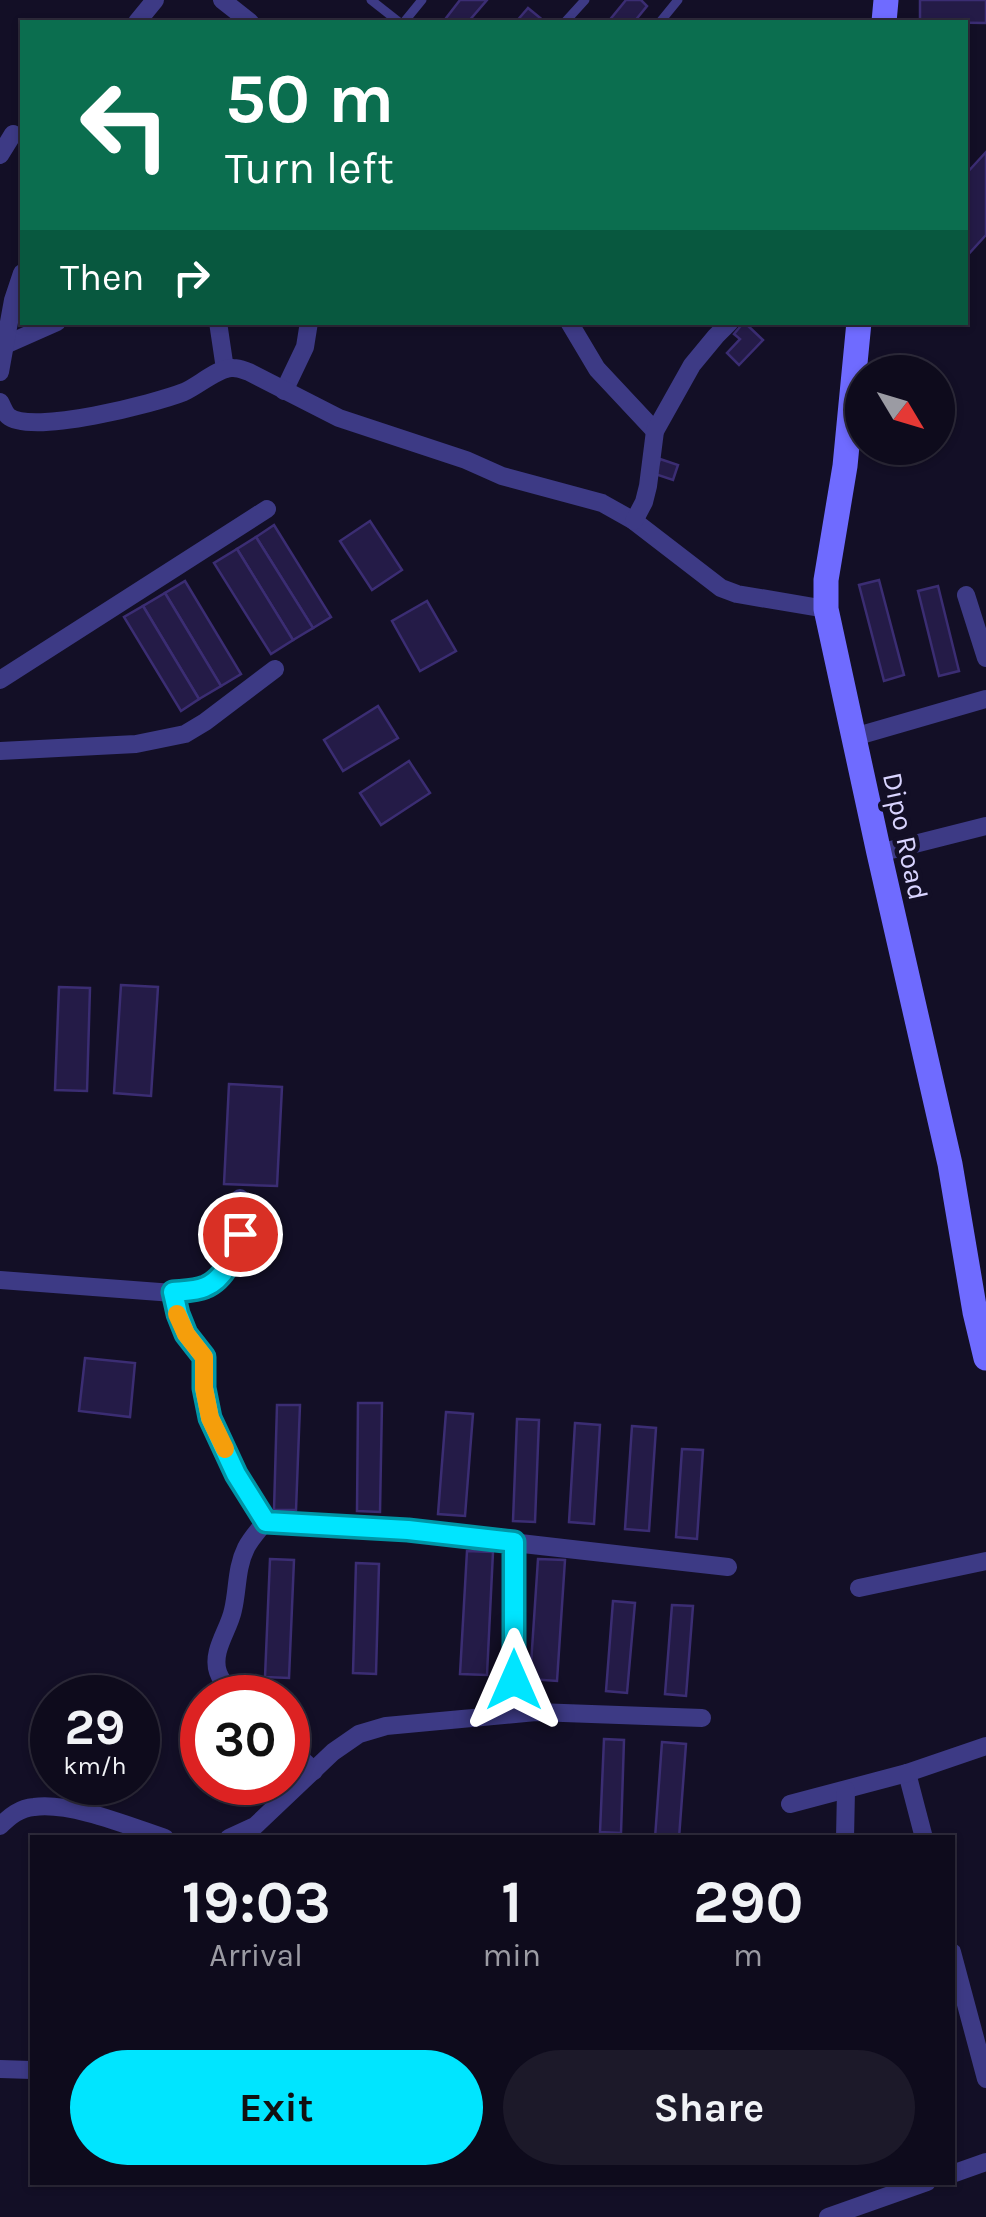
<!DOCTYPE html>
<html lang="en">
<head>
<meta charset="utf-8">
<style>
  body { margin:0; font-family:Karla,sans-serif; background:#1c1929; color:#f1f3f6; height:100vh; display:flex; flex-direction:column; font-size:38px; white-space:nowrap }
  * { box-sizing:border-box; margin:0 }
  p { font-size:32px; color:#9b9ba3 }
  .icon { flex:none; width:55px; height:55px; fill:none; stroke:currentColor; stroke-width:2; stroke-linecap:round; stroke-linejoin:round }
  .map { position:relative; flex:1; overflow:hidden }
  .panel { position:absolute; left:30px; top:1835px; width:925px; height:350px; display:flex; flex-direction:column; background:#0e0b1c; border-radius:0px; box-shadow:0 2px 8px #0004,0 0 0 2px #2e2b3b }
  .panel>* { flex:none }
  .hud { position:absolute; left:20px; top:20px; width:948px; height:305px; border-radius:0px; box-shadow:0 2px 8px #0004,0 0 0 2px #2e2b3b; background:#0b6e4f; color:#fff; overflow:hidden }
  .needle { width:65px; rotate:128deg }
  .buttons { position:absolute; left:845px; top:355px; display:grid; gap:20px }
  .buttons a { display:grid; place-items:center; width:110px; height:110px; border-radius:50%; background:#0e0b1c; box-shadow:0 2px 8px #0004,0 0 0 2px #2e2b3b; font-size:50px }
  .speed { position:absolute; left:30px; top:1675px; display:flex; gap:20px; font-size:50px; font-weight:700; text-align:center }
  .speed>* { display:grid; place-content:center; width:130px; height:130px; border-radius:50%; background:#0e0b1c; box-shadow:0 2px 8px #0004,0 0 0 2px #2e2b3b; line-height:1 }
  .speed small { font-size:25px; font-weight:400 }
  .speed .limit { border:15px solid #d22; background:#fff; color:#111 }
  .pin { position:absolute; display:grid; place-items:center; width:85px; height:85px; color:#fff; margin:-42px; border:5px solid #fff; border-radius:50%; box-shadow:0 2px 10px #0007 }
  .me { position:absolute; width:110px; margin:-55px; rotate:0deg; stroke-linejoin:round; filter:drop-shadow(0 0 8px #0008) }
  .turn { display:flex; align-items:center; gap:35px; height:210px; padding:0 40px; font-size:45px }
  .turn .icon { width:130px; height:130px; stroke-width:2.5 }
  .turn b { display:block; font-size:70px; line-height:85px }
  .then { display:flex; align-items:center; height:95px; padding:0 40px; background:#0003; gap:20px; font-size:38px }
  .eta { display:flex; justify-content:space-evenly; align-items:center; height:170px; text-align:center }
  .eta b { font-size:60px; font-weight:700; line-height:70px }
  .primary-button { display:flex; gap:20px; margin-top:auto; padding:20px 40px }
  .primary-button a { flex:1; height:115px; border-radius:60px; background:#00e5ff; color:#111; font-size:40px; font-weight:700; line-height:115px; text-align:center }
  .primary-button a+a { background:#1c1929; color:#f1f3f6 }
  .map>svg:first-child { display:block }
  .building { fill:#241b47; stroke:#3b2d73; stroke-width:2.5 }
  .lines { fill:none; stroke-linecap:round; stroke-linejoin:round }
  .service { stroke:#3d3a85; stroke-width:9 }
  .minor { stroke:#3d3a85; stroke-width:18 }
  .secondary { stroke:#6f6bff; stroke-width:25 }
  .route-casing { stroke:#0095a6; stroke-width:25 }
  .route { stroke:#00e5ff; stroke-width:18 }
  .slow { stroke:#f59e0b; stroke-width:18 }
  .labels { text-anchor:middle; stroke-width:9; stroke-linejoin:round; paint-order:stroke }
  .street-label { font-size:28px; fill:#d9d4ff; stroke:#130f26 }
</style>
</head>
<body>
<div class="map">
<svg width="986" height="2217" viewBox="0 0 986 2217">
  <rect width="100%" height="100%" fill="#130f26"/>
  <g class="building">
    <path d="M460 0H487L468 22H443Z"/>
    <path d="M626 0H641L647 6 634 22H608Z"/>
    <path d="M920 0H986V23L920 22Z"/>
    <path d="M528 8 544 21 543 22H516Z"/>
    <path d="M986 152V235L965 258V175Z"/>
    <path d="M744 322 763 340 739 365 727 353 740 339 734 334Z"/>
    <path d="M660 459 678 465 673 480 655 474Z"/>
    <path d="M370 521 402 570 372 590 340 541Z"/>
    <path d="M274 525 331 617 313 628 256 537Z"/>
    <path d="M256 537 313 628 293 640 237 549Z"/>
    <path d="M237 549 293 640 271 654 214 563Z"/>
    <path d="M879 580 904 675 884 681 859 585Z"/>
    <path d="M185 581 241 674 221 686 165 593Z"/>
    <path d="M938 586 959 671 939 676 918 591Z"/>
    <path d="M165 593 221 686 199 699 143 606Z"/>
    <path d="M427 601 456 651 420 671 392 621Z"/>
    <path d="M143 606 199 699 181 711 124 617Z"/>
    <path d="M378 706 398 738 343 771 324 740Z"/>
    <path d="M409 761 430 793 381 825 360 793Z"/>
    <path d="M121 985 158 987 151 1096 114 1093Z"/>
    <path d="M59 987 90 988 87 1091 55 1090Z"/>
    <path d="M229 1084 282 1087 277 1186 224 1184Z"/>
    <path d="M85 1358 135 1363 130 1417 79 1411Z"/>
    <path d="M358 1403H382L380 1512 357 1511Z"/>
    <path d="M277 1405H300L296 1510H274Z"/>
    <path d="M446 1412 473 1414 465 1516 438 1514Z"/>
    <path d="M517 1419 539 1420 535 1522 513 1521Z"/>
    <path d="M575 1423 600 1425 594 1524 569 1522Z"/>
    <path d="M632 1426 656 1428 649 1531 625 1529Z"/>
    <path d="M682 1449 703 1450 697 1539 676 1537Z"/>
    <path d="M467 1551 493 1552 487 1675 460 1674Z"/>
    <path d="M270 1559 294 1560 289 1678 265 1677Z"/>
    <path d="M538 1559 565 1560 557 1681 530 1679Z"/>
    <path d="M356 1563 379 1564 376 1674 353 1673Z"/>
    <path d="M613 1601 635 1603 627 1693 606 1691Z"/>
    <path d="M672 1605 693 1606 686 1696 665 1694Z"/>
    <path d="M604 1739 624 1740 621 1833 600 1832Z"/>
    <path d="M662 1742 686 1744 679 1838H655Z"/>
  </g>
  <g class="lines">
    <g class="service">
      <path d="M371 0 399 22"/>
      <path d="M404 22 422 0"/>
      <path d="M565 22 585 0"/>
      <path d="M660 22 678 0"/>
    </g>
    <g class="minor">
      <path d="M222 0 250 22"/>
      <path d="M137 22 155 0"/>
      <path d="M0 155 13 134"/>
      <path d="M218 322 225 369"/>
      <path d="M569 322 597 369 655 431"/>
      <path d="M5 345 57 322"/>
      <path d="M0 372 13 300 22 273"/>
      <path d="M284 391 305 347 309 322"/>
      <path d="M0 402C3 407 4 412 8 416 31 436 156 403 184 392 198 386 219 367 233 368 239 368 243 370 249 372L339 418 466 460 502 476 602 503 634 521 721 588 737 594 826 609"/>
      <path d="M634 521 644 502 648 486 655 431 692 365 716 336 730 322"/>
      <path d="M966 595 986 658"/>
      <path d="M0 680 267 509"/>
      <path d="M854 737 986 699"/>
      <path d="M0 751 136 744 185 734 205 722 275 669"/>
      <path d="M879 853 986 826"/>
      <path d="M0 1280 173 1293 206 1287 226 1268 235 1253 240 1234V1198"/>
      <path d="M173 1293 178 1314 186 1334 204 1357V1388L210 1418 236 1473 265 1522"/>
      <path d="M859 1588 986 1561"/>
      <path d="M237 1698C230 1690 221 1682 218 1672 211 1651 229 1630 233 1610 238 1589 236 1568 246 1548 251 1538 259 1530 265 1522L408 1530 728 1567 514 1543"/>
      <path d="M513 1714 514 1543"/>
      <path d="M288 1746 314 1771"/>
      <path d="M907 1773 924 1838"/>
      <path d="M790 1804 907 1773 986 1746"/>
      <path d="M0 1826C10 1816 20 1808 34 1807 71 1802 129 1826 165 1838"/>
      <path d="M229 1838 255 1826 333 1752 359 1734 386 1726 536 1712 702 1718"/>
      <path d="M845 1838 846 1790"/>
      <path d="M952 1952 986 2079"/>
      <path d="M0 2069 32 2070"/>
      <path d="M952 2174 986 2162"/>
      <path d="M828 2217 927 2182"/>
    </g>
    <g class="secondary">
      <path d="M884 22 886 0"/>
      <path d="M859 322 845 466 826 580V609L879 853 950 1164 975 1312 986 1358"/>
    </g>
  </g>
  <g class="lines">
    <defs>
      <path id="route" d="M240 1234C235 1253 225 1279 205 1287 196 1291 183 1291 173 1292L178 1314 186 1334 204 1357V1388L210 1418 236 1474 266 1522 408 1530 514 1542V1680"/>
    </defs>
    <use href="#route" class="route-casing"/>
    <use href="#route" class="route"/>
    <path class="slow" d="M177 1314 186 1334 204 1357V1388L210 1418 225 1449"/>
  </g>
  <g class="labels">
    <g class="street-label">
      <text transform="translate(906 836) rotate(78)" y="10">Dipo Road</text>
    </g>
  </g>
</svg>
<div class="buttons">
<a><svg class="needle" viewBox="-14 -14 28 28"><path d="M0-13l5 13h-10z" fill="#e53935"/><path d="M0 13l5-13h-10z" fill="#9b9ba3"/></svg></a>
</div>
<div class="speed"><div>29<small>km/h</small></div><div class="limit">30</div></div>
<div class="pin" style="left:240px;top:1234px;background:#d93025"><svg class="icon" aria-label="arrive" viewBox="0 0 24 24"><path d="M6 21V4h12l-3 4 3 4H6"/></svg></div>
<svg class="me" style="left:514px;top:1680px" viewBox="-20 -20 40 40"><path d="M0-17L14 15 0 8-14 15z" fill="#00e5ff" stroke="#fff" stroke-width="4"/></svg>
<div class="hud">
<div class="turn"><svg class="icon" aria-label="left" viewBox="0 0 24 24"><path d="M17 20v-9H6M10 6l-5 5 5 5"/></svg><div><b>50 m</b>Turn left</div></div>
<div class="then">Then<svg class="icon" aria-label="right" viewBox="0 0 24 24"><path d="M7 20v-9h11M14 6l5 5-5 5"/></svg></div>
</div>
<section class="panel">
<div class="eta">
<div><b>19:03</b><p>Arrival</p></div>
<div><b>1</b><p>min</p></div>
<div><b>290</b><p>m</p></div>
</div>
<div class="primary-button"><a>Exit</a><a>Share</a></div>
</section>
</div>
</body>
</html>
